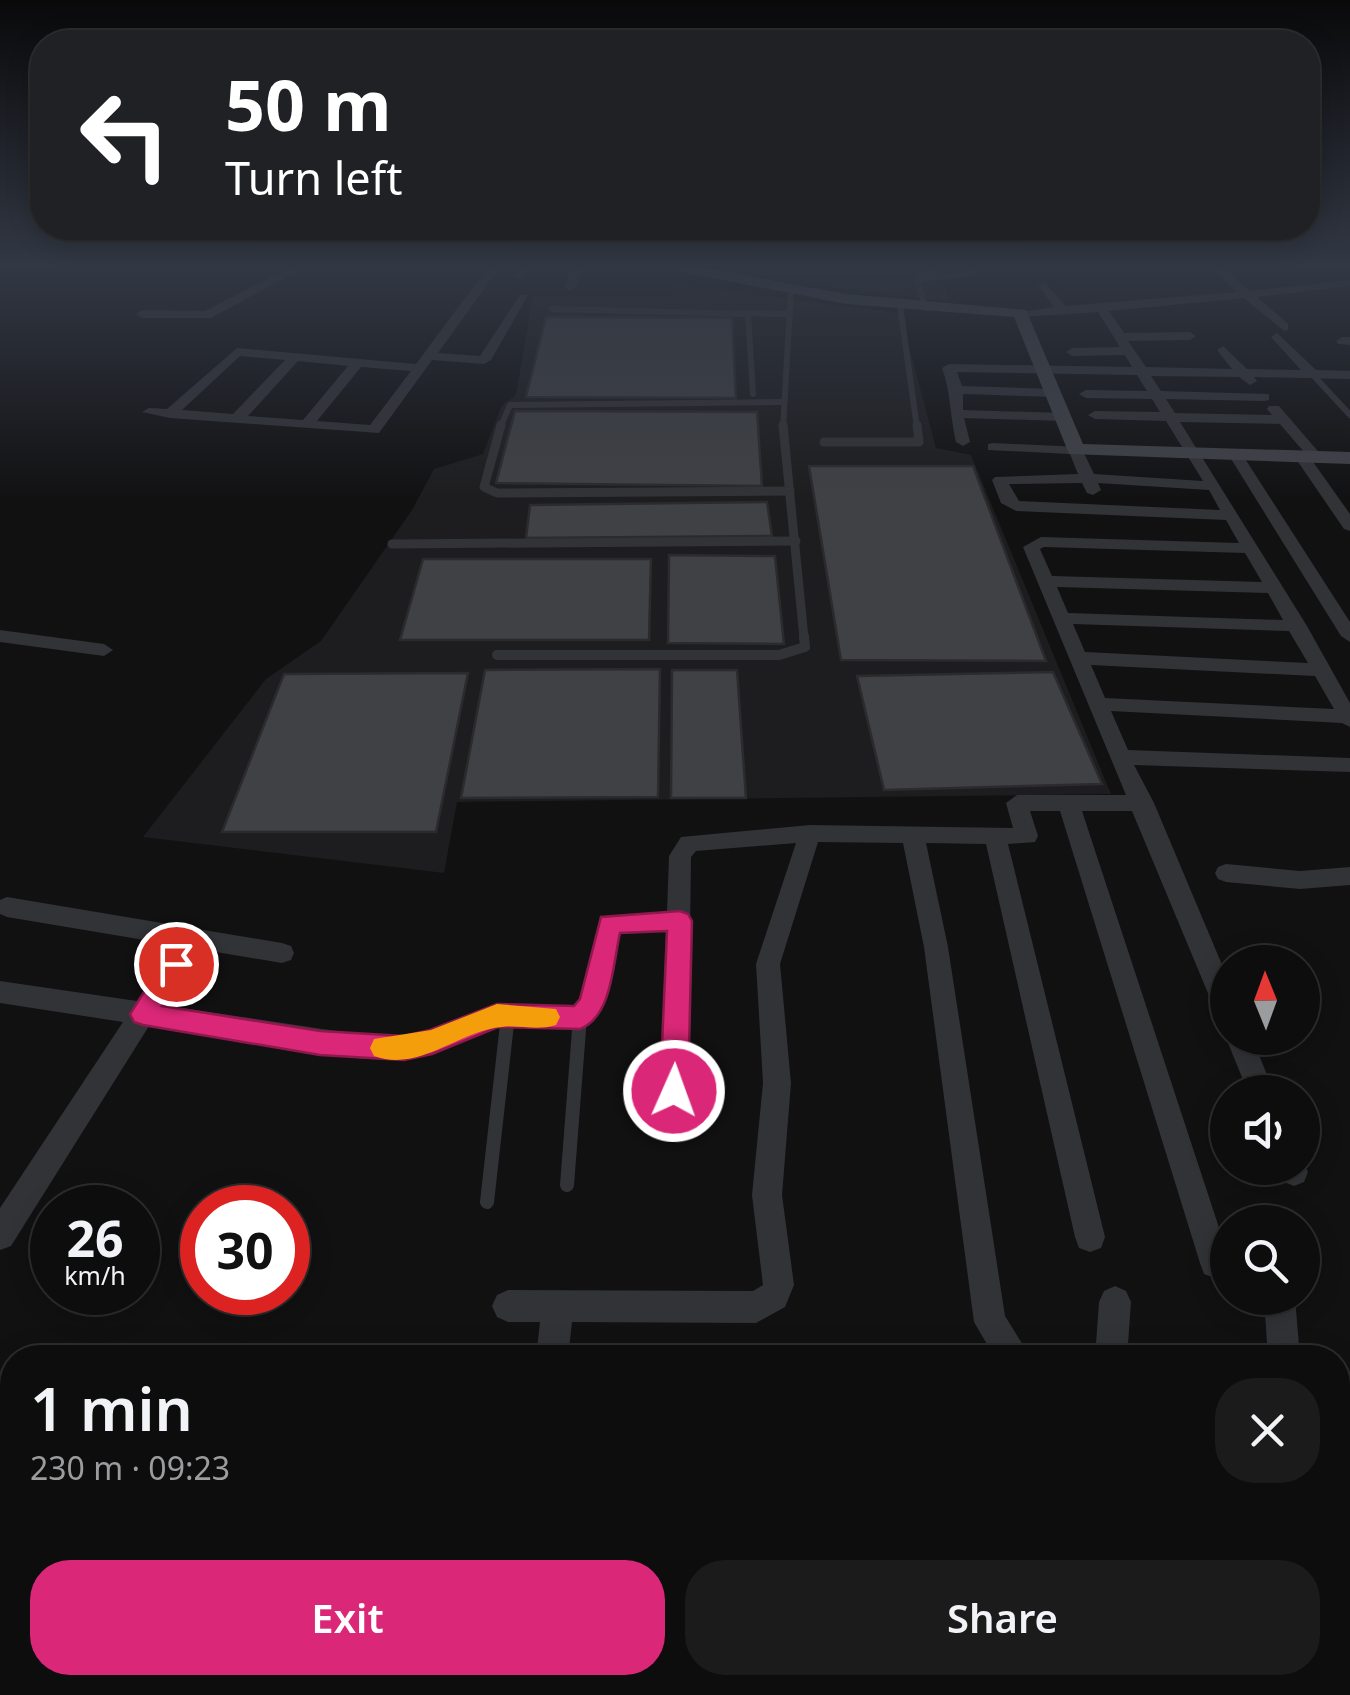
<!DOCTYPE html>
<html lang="en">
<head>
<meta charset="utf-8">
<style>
  body { margin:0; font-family:"Noto Sans",sans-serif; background:#1b1b1c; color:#f1f3f6; height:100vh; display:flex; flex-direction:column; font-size:38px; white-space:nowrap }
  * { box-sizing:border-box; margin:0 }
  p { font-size:32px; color:#9a9c9e }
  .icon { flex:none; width:55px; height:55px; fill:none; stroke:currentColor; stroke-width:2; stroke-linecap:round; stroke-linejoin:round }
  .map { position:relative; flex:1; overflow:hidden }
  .details { position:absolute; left:0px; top:1345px; width:1350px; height:350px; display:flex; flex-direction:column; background:#0d0d0e; border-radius:40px 40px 0 0; box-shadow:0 5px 25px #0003,0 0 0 2px #2d2d2e }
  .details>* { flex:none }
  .banner { position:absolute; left:30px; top:30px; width:1290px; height:210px; border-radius:40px; box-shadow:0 5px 25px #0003,0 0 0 2px #2d2d2e; background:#202124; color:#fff; overflow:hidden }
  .needle { width:65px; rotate:359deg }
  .tools { position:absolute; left:1210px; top:945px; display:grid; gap:20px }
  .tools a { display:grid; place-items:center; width:110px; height:110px; border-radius:50%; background:#0d0d0e; box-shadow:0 5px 25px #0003,0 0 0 2px #2d2d2e; font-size:50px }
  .speed { position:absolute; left:30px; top:1185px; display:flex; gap:20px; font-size:50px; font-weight:700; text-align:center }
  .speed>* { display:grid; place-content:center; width:130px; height:130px; border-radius:50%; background:#0d0d0e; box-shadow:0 5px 25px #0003,0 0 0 2px #2d2d2e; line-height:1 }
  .speed small { font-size:25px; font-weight:400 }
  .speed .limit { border:15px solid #d22; background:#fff; color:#111 }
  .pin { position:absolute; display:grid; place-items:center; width:85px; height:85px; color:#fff; margin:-42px; border:5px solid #fff; border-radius:50%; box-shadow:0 2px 10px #0007 }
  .me { position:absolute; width:110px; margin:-55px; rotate:2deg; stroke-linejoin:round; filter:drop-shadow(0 0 8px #0008) }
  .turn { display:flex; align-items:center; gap:35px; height:210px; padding:0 30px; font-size:45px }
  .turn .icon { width:130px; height:130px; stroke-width:2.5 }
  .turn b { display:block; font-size:70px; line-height:85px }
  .round { display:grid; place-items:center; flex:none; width:105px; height:105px; border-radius:40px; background:#1b1b1c }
  .headline { display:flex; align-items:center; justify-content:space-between; height:170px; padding:0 30px }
  h1 { font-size:60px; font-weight:600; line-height:75px }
  .button { display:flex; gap:20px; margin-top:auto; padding:20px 30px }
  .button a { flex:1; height:115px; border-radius:40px; background:#db2777; color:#fff; font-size:40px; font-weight:600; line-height:115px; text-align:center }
  .button a+a { background:#1b1b1c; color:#f1f3f6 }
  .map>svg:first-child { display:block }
  .built { fill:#1d1d1f }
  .water { fill:#2b353a }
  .building { fill:#404145; stroke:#2b2b2e; stroke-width:2.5 }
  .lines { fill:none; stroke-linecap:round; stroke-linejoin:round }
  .lane-far3 { stroke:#323337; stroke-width:6 }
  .lane-far2 { stroke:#323337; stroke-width:9 }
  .lane-far1 { stroke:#323337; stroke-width:10 }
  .lane { stroke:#323337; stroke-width:14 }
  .street { fill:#323337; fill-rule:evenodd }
  .secondary { fill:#404247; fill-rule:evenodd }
  .route { fill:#db2777; stroke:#8e194d; stroke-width:2.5 }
  .slow { fill:#f59e0b }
</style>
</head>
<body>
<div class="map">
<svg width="1350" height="1695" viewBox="0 0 1350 1695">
  <rect width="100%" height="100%" fill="#111112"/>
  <g class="built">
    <path d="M694 263H935L949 301 797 284Z"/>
    <path d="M672 284 900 313 936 448 971 455 1111 794 457 802 444 873 143 837 266 679 321 641 412 510 434 469 483 454 502 405 516 395 533 296 672 297Z"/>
  </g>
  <path class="water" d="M0 1601 12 1611V1682L102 1683 114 1695H0Z"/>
  <g class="building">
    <path d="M546 317 732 318 736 398 526 397Z"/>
    <path d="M515 411 757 412 762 486 496 483Z"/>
    <path d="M809 466H973L1046 661 841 660Z"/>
    <path d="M767 502 772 536 526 538 530 505Z"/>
    <path d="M669 555 775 556 784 644 668 643Z"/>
    <path d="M423 559H651L649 640H400Z"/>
    <path d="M660 669 658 797 461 798 485 670Z"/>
    <path d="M672 670H737L746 798H671Z"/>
    <path d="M1053 672 1102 784 884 790 857 676Z"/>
    <path d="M468 673 436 832H222L284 674Z"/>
  </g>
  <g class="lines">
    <g class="lane-far3">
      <path d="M917 280 973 273 983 263"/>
      <path d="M900 305 917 428"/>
      <path d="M926 308 917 280 933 271 930 263"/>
      <path d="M552 309 748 314 753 394"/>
      <path d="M742 313 789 314"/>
      <path d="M1313 375 1350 415"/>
      <path d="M500 428 510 405 782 402"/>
      <path d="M783 428 791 290"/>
    </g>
    <g class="lane-far2">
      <path d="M501 425 484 487 497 493 790 491"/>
      <path d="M783 425 804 638"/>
      <path d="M824 442H919L917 425"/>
      <path d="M392 544 796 541"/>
    </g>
    <path class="lane-far1" d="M497 655H779L805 647 804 636"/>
    <g class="lane">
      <path d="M567 1185 580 1017"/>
      <path d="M487 1202 508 1015"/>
    </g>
    <g class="street">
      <path d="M298 263H312L211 318H142L136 314 142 310 205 311Z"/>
      <path d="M491 263H503L438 353 480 356 520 295H528L491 360 484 364 432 360 379 433 170 418 142 412 149 408 167 409 237 348 416 364ZM240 356 285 360 233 414 182 410ZM298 361 348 366 303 420 248 416ZM361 367 411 371 370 425 317 421Z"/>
      <path d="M521 263H532L521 278H513Z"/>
      <path d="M574 263H585L576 287 570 291 564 287Z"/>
      <path d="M1066 263 1152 265 1158 268 1152 271 1081 270Z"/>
      <path d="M1206 263H1217L1250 291 1350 280V286L1257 297 1288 324V330L1284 331 1244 298 1109 311 1124 333 1190 332 1196 336 1190 340 1128 341 1146 367 1232 369 1217 350 1223 346 1247 369 1301 370 1271 337 1277 333 1316 370 1350 371V379L1254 377 1257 381 1250 385 1239 377 1151 376 1161 391 1269 394V400L1264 401 1166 399 1175 413 1272 415 1267 409 1269 406H1279L1322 456 1311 459 1350 514V531L1344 529 1294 456 1304 452 1280 424 1180 422 1307 626 1350 703V727L1342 723 1111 711 1128 750 1350 758V772L1134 765 1154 803 1228 979V1021L1219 1018 1215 1010 1132 811H1082L1228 1255 1226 1274 1215 1278 1204 1274 1200 1263 1060 811H1030L1038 836 1035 842 1008 844 1105 1237 1101 1248 1090 1252 1079 1248 1075 1237 986 844 926 843 948 947 1005 1316 1031 1358H995L974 1322 924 947 903 843 818 842 780 964 791 1083 782 1195 794 1285 785 1307 756 1323 572 1322 568 1358H536L540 1322H508L497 1317 492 1306 497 1295 508 1290 753 1291 763 1285 752 1195 763 1083 756 964 796 843 696 851 691 857 688 1091 684 1100 674 1104 664 1100 660 1091 666 931 620 933C613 962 612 1017 580 1028L498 1026 432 1054 404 1060 363 1059 149 1026 11 1246 0 1250V1208L123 1022 0 1003V981L137 1001 174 945 7 917 0 914V900L7 897 282 943 291 946 294 953 291 960 282 963 198 949 162 1005 363 1035 404 1036 430 1031 497 1004 574 1006 579 999 602 917 667 912 669 856 681 837 810 825 1013 828 1006 803 1017 795H1126L1023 547 1041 537 1239 543 1226 520 1016 511 1001 503 992 480 995 477 1078 474 1070 454 988 450V444L993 443 1081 447 1094 474 1203 481 1166 421 1095 419 1088 415 1095 411 1160 412 1152 399 1086 398 1079 394 1086 390 1147 391 1137 375 957 372 962 386 1053 389 1060 393 1053 397 963 394V410L1063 413 1070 417 1063 421 964 418 970 442 963 446 956 442C950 417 951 392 942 368L949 364 1132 367 1125 355 1072 356 1066 352 1072 348 1120 347 1098 312 1020 317 1014 313 1054 307 1038 285 1044 282 1066 306 1237 292ZM1082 483 1087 493 1093 495 1101 490 1098 483 1209 490 1220 510 1019 501 1009 484ZM1044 547 1245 553 1262 582 1052 576 1040 549ZM1057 587 1268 593 1283 620 1068 613ZM1073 624 1289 631 1308 663 1085 652ZM1091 665 1315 676 1334 709 1105 698Z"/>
      <path d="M1342 337H1350V345L1338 344 1336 341Z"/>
      <path d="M1235 450 1242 454 1350 622V642L1341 636 1228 454Z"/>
      <path d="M0 630 104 644 113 650 104 656 0 642Z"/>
      <path d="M1226 864 1300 871 1350 867V885L1300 889 1226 882 1218 879 1215 873 1218 867Z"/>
      <path d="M1228 1035V1038H1252L1274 1092H1248L1226 1038Z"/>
      <path d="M1302 1159 1308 1172 1304 1182 1294 1186 1284 1182 1278 1168H1302Z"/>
      <path d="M1115 1286 1126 1291 1131 1302 1127 1358H1095L1099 1302 1104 1291Z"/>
      <path d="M1264 1298H1295L1300 1358H1268Z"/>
      <path d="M297 1682H335L330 1695H292Z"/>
      <path d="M488 1682H526L521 1695H483Z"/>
      <path d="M690 1682H728L725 1695H687Z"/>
      <path d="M891 1682H929L927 1695H889Z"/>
      <rect x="1078" y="1682" width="38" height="13"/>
      <rect x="1285" y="1682" width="38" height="13"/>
    </g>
    <path class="secondary" d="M650 263H679L846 294 1026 310 1083 444 1350 452V464L1069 454 1014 317 846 304 657 267Z"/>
  </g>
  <linearGradient id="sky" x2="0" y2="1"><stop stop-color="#09090a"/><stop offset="0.53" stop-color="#323844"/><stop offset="1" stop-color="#323844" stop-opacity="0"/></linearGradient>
  <rect width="1350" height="500" fill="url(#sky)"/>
  <path class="route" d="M680 911 688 914 692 921 688 1091 683 1100 674 1104 664 1100 660 1091 667 931 620 933C613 963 612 1017 580 1029L498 1027 432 1054 404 1060 320 1055 143 1025 134 1022 130 1014 167 956 176 953 184 956 188 964 162 1006 320 1031 404 1036 430 1030 497 1004 574 1006 580 999 601 917Z"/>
  <path class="slow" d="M497 1004 556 1009 560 1017 556 1025C538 1031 520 1025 502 1027 460 1030 419 1073 374 1056L370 1048 374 1039 431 1030Z"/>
</svg>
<div class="tools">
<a><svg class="needle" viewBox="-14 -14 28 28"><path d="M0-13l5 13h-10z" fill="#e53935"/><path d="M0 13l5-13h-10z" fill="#9a9c9e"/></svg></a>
<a><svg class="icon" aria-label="sound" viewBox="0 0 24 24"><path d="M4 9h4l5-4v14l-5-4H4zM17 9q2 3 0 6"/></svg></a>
<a><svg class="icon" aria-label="search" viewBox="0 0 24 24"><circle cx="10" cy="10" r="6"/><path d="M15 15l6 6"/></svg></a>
</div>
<div class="speed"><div>26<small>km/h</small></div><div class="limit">30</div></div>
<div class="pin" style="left:176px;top:964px;background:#d93025"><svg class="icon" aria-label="arrive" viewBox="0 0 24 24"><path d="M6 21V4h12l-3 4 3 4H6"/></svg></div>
<svg class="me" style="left:674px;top:1091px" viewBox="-20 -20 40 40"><circle r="17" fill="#db2777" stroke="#fff" stroke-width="3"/><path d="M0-11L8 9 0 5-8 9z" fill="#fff"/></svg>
<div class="banner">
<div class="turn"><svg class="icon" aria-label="left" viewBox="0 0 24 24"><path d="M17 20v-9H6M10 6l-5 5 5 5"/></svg><div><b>50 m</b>Turn left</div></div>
</div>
<section class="details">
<div class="headline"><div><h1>1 min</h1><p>230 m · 09:23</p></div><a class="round"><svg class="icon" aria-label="close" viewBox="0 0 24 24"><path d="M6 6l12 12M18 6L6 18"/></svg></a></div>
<div class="button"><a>Exit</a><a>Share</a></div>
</section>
</div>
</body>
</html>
